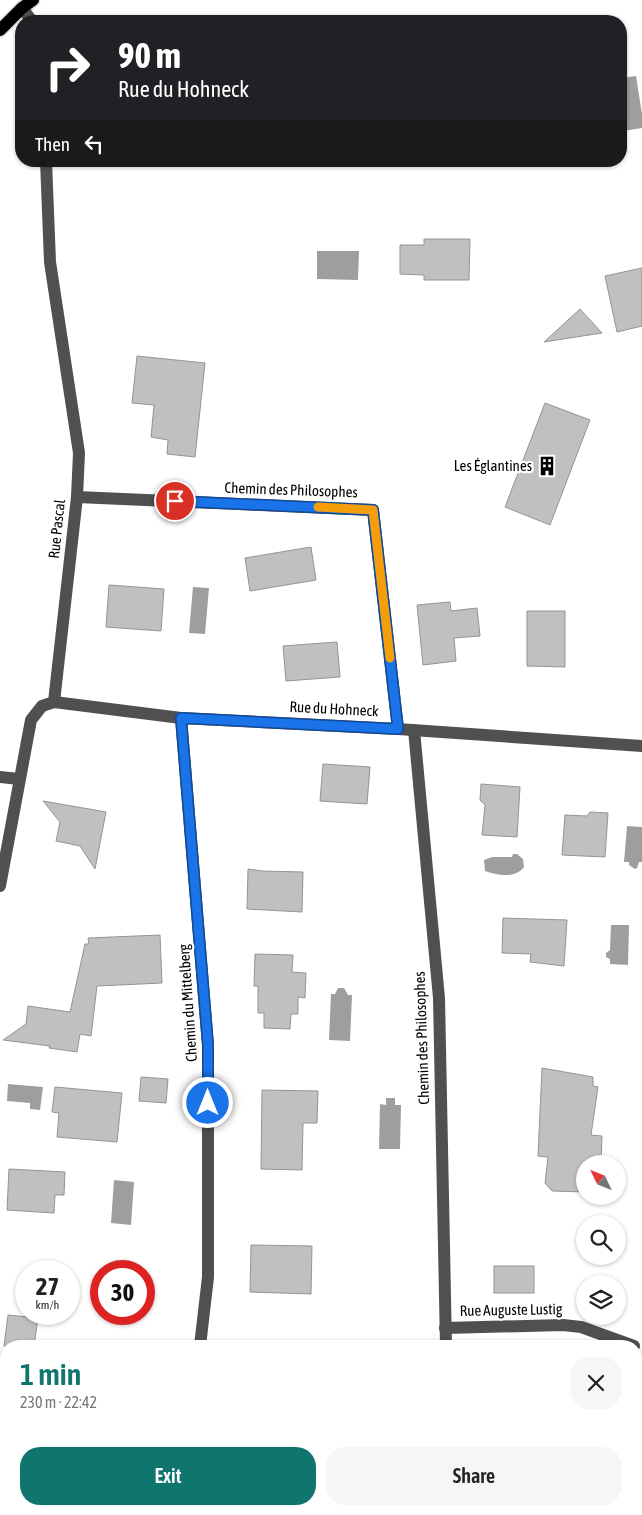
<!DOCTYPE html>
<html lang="en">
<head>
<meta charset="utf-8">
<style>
  body { margin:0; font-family:"Asap Condensed",sans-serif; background:#f6f6f6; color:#222; height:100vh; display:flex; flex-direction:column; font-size:19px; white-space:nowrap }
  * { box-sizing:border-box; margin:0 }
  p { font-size:16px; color:#767676 }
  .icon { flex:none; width:28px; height:28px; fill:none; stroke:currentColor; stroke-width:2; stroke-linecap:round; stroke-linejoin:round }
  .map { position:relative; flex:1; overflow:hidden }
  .drawer { position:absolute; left:0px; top:1340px; width:642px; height:175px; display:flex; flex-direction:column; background:#fff; border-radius:20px 20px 0 0; box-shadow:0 1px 4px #0004 }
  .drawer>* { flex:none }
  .top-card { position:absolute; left:15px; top:15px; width:612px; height:152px; border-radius:20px; box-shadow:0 1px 4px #0004; background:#202124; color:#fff; overflow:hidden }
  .needle { width:32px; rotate:313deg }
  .controls { position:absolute; left:576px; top:1155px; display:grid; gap:10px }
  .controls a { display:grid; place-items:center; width:50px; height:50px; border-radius:50%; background:#fff; box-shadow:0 1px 4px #0004; font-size:25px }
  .speed { position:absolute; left:15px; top:1260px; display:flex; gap:10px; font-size:25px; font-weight:700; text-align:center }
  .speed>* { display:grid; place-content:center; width:65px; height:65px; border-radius:50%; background:#fff; box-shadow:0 1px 4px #0004; line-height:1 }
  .speed small { font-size:12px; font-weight:400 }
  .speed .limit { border:8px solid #d22; background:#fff; color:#111 }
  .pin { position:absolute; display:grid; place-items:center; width:42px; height:42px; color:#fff; margin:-21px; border:2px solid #fff; border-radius:50%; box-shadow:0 1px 5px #0007 }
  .me { position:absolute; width:55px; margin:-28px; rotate:0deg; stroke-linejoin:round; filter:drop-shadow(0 0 4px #0008) }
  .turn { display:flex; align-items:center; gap:18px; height:105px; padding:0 20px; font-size:22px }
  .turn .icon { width:65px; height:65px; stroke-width:2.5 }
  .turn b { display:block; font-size:35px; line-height:42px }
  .then { display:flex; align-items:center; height:48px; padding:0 20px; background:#0003; gap:10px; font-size:19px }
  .round { display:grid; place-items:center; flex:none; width:52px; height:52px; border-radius:20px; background:#f6f6f6 }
  .overview { display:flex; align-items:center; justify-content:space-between; height:85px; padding:0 20px }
  h1 { font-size:30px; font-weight:600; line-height:38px; color:#0f766e }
  .primary-button { display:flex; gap:10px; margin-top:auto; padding:10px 20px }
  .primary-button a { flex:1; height:58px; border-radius:20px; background:#0f766e; color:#fff; font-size:20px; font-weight:600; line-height:58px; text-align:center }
  .primary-button a+a { background:#f6f6f6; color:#222 }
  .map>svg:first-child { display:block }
  .water { fill:#9e9e9e }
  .building { fill:#c0c0c0; stroke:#949494 }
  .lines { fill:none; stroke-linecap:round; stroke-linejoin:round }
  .major-casing { stroke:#dbdbdb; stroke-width:15 }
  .minor { stroke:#505050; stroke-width:12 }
  .major { stroke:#000; stroke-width:12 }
  .route-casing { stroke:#114b97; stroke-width:12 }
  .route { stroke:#1a73e8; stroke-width:9 }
  .slow { stroke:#f59e0b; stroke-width:9 }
  .labels { text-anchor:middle; stroke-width:4.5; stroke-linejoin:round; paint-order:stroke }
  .poi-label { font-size:15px; fill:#000; stroke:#fff; text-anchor:end }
  .street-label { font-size:15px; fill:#000; stroke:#fff }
</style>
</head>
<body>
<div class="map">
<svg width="642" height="1515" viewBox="0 0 642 1515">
  <rect width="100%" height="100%" fill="#fff"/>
  <g class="water">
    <path d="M636 76 642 114V128L623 131 621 118V78Z"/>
    <path d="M317 251H359L358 280 317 279Z"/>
    <path d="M193 587 209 588 205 634 189 633Z"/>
    <path d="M627 826 642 827V862H639L637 868 635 869 629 865V862H624Z"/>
    <path d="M513 854H517L523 859 524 867C515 879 497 875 485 871L484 860 492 857H512Z"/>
    <path d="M611 925H629L628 965 610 964V959L606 957V953L610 950Z"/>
    <path d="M338 988H344L348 995H352L350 1041 329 1040 331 994H335Z"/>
    <path d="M8 1084 43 1087 40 1110 30 1109V1103L7 1101Z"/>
    <path d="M386 1098H395V1105H401L400 1149H379L380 1104 386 1105Z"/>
    <path d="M114 1180 134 1182 131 1225 111 1223Z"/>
  </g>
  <g class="building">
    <path d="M424 239H470L469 280H424V275L400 274V245H424Z"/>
    <path d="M642 268V326L617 332 605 276Z"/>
    <path d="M580 309 602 333 544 342Z"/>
    <path d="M137 356 205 363 195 457 167 454 168 440 151 437 154 405 132 403Z"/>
    <path d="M545 403 590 420 550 525 505 507Z"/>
    <path d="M311 547 316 580 250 591 245 558Z"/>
    <path d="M109 585 164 589 161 631 106 627Z"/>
    <path d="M450 602 451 611 477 608 480 636 454 638 456 661 423 665 417 605Z"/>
    <path d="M527 611H565V667L527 666Z"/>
    <path d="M337 642 340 677 286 681 283 646Z"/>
    <path d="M323 764 370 767 367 804 320 801Z"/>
    <path d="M481 784 520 787 517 837 482 835 485 805 480 800Z"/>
    <path d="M43 801 106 812 95 869 80 846 56 841 60 822Z"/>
    <path d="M590 812 608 813 605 857 562 855 565 815 587 816Z"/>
    <path d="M248 869 262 871 303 872 302 912 247 909Z"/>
    <path d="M503 918 567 920 564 966 530 962 531 954 502 953Z"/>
    <path d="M160 935 162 983 97 986 91 1036 80 1034 77 1052 49 1048 50 1046 3 1040 26 1024 28 1006 70 1012 85 944H89L88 938Z"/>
    <path d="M255 954 293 955 292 972 306 973 305 998 298 997V1014H291L290 1029 264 1028V1013H258V986H254Z"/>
    <path d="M542 1068 593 1077V1086L598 1087 591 1135 602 1136 601 1164H585V1192L552 1191 545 1183 548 1157 538 1156Z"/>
    <path d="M141 1077 168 1079 166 1103 139 1101Z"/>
    <path d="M55 1087 122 1093 117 1142 57 1137 59 1113 52 1112Z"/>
    <path d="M262 1090 318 1091 317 1123H303L302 1170 261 1169Z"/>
    <path d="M9 1169 65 1172 64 1195H55L54 1213 7 1210Z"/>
    <path d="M251 1245 312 1246 311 1294 250 1292Z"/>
    <rect x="494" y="1266" width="40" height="27"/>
    <path d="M8 1315 38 1318 34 1346H4Z"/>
  </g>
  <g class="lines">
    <defs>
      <path id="major" d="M0 30 22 8 33 0"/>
    </defs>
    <use href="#major" class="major-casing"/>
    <g class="minor">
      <path d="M22 8 32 21"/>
      <path d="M46 161 50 262 79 453 77 497 54 702"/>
      <path d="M77 497 373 510 398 729"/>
      <path d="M181 718 208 1045V1277L200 1346"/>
      <path d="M414 730 439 998 446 1346"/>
      <path d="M0 777 19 779"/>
      <path d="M0 886 31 720 42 706 54 702 181 718 398 729 642 746"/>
      <path d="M445 1328 563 1325 581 1327 634 1346"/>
      <path d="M179 1515 180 1509"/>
      <path d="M429 1515 430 1509"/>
    </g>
    <use href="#major" class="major"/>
  </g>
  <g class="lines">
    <defs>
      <path id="route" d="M175 501 373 510 398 729 181 718 208 1045V1103"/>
    </defs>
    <use href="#route" class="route-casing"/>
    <use href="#route" class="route"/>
    <path class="slow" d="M318 507 373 510 390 658"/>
  </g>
  <defs>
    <symbol id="building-bare" viewBox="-9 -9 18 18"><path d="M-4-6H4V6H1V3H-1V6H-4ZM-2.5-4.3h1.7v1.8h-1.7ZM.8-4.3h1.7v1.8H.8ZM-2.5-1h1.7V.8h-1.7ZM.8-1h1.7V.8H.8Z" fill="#000" stroke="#fff" stroke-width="2.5" paint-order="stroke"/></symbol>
  </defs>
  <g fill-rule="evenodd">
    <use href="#building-bare" x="533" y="452" width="28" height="28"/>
  </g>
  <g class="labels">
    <g class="poi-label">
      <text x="532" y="471">Les Églantines</text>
    </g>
    <g class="street-label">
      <text transform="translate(291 490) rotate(2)" y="5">Chemin des Philosophes</text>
      <text transform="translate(57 529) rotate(-84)" y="5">Rue Pascal</text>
      <text transform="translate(334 709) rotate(3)" y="5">Rue du Hohneck</text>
      <text transform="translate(188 1003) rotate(-94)" y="5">Chemin du Mittelberg</text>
      <text transform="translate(422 1038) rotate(-92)" y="5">Chemin des Philosophes</text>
      <text transform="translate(511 1310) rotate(-1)" y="5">Rue Auguste Lustig</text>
    </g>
  </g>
</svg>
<div class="controls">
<a><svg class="needle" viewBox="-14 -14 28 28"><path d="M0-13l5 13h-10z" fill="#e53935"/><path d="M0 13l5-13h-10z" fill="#767676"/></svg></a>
<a><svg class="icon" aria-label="search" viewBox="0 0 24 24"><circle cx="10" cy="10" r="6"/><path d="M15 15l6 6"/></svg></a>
<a><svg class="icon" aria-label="layers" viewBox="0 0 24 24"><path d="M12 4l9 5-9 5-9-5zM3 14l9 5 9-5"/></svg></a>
</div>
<div class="speed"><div>27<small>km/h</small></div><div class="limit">30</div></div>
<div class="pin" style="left:175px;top:501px;background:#d93025"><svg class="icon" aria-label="arrive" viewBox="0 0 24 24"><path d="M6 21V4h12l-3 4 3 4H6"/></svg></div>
<svg class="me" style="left:208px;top:1103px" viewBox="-20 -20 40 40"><circle r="17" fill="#1a73e8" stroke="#fff" stroke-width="3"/><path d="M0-11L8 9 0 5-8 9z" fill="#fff"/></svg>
<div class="top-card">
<div class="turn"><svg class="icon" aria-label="right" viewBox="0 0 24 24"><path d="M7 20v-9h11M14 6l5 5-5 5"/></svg><div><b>90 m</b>Rue du Hohneck</div></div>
<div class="then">Then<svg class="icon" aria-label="left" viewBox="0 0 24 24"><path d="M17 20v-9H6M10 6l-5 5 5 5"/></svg></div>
</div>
<section class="drawer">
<div class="overview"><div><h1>1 min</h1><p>230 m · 22:42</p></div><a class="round"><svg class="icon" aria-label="close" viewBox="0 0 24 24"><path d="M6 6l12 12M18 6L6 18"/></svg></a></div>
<div class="primary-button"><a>Exit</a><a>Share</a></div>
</section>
</div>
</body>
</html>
